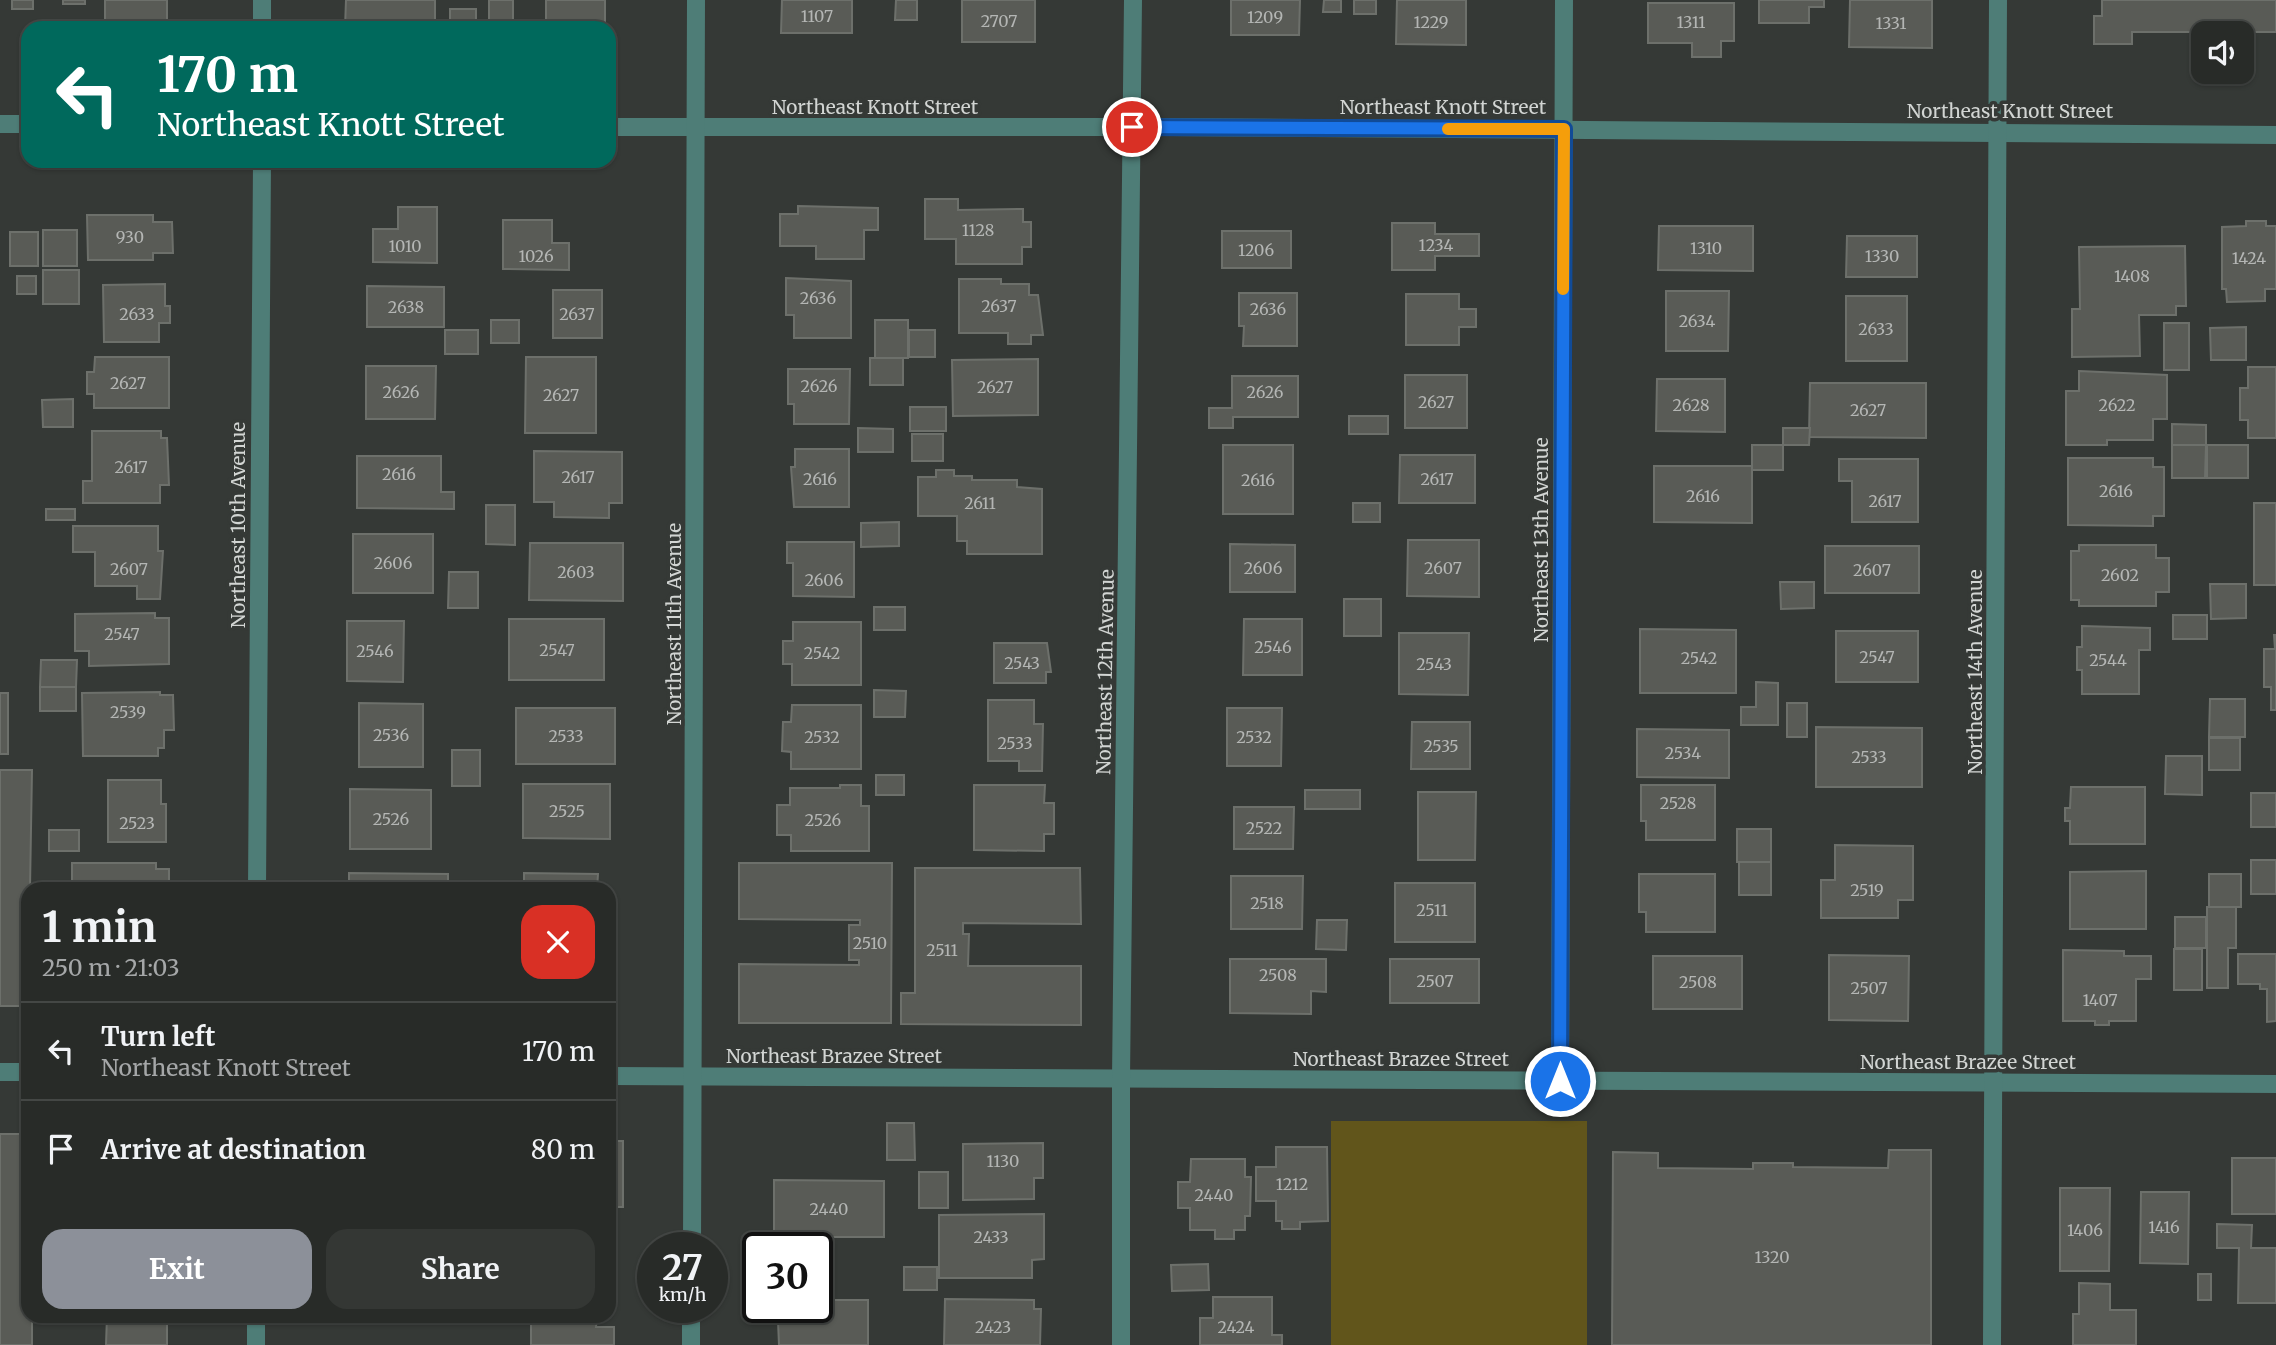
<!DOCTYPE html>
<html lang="en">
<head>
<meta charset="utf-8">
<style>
  body { margin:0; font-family:Merriweather,serif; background:#343734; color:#f1f3f6; height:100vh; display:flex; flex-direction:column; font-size:26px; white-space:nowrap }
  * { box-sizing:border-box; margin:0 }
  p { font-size:23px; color:#a5a7a8 }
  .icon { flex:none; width:38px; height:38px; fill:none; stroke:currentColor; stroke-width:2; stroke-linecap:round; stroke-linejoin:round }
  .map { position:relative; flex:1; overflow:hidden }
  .drawer { position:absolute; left:21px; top:882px; width:595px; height:441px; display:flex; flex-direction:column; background:#282b28; border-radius:21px; box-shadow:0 2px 5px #0004,0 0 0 2px #444745 }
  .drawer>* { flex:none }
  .guide { position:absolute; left:21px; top:21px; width:595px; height:147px; border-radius:21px; box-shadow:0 2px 5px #0004,0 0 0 2px #444745; background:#00695c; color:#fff; overflow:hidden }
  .tools { position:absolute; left:2191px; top:21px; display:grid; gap:14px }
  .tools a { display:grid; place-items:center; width:63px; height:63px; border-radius:14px; background:#282b28; box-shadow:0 2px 5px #0004,0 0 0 2px #444745; font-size:35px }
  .speed { position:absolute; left:637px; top:1232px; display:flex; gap:14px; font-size:35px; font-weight:700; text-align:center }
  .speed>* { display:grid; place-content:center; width:91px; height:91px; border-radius:50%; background:#282b28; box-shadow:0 2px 5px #0004,0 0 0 2px #444745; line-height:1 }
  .speed small { font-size:18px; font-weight:400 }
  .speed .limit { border:4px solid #111; border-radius:10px; background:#fff; color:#111 }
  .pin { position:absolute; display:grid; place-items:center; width:60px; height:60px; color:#fff; margin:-30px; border:4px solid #fff; border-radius:50%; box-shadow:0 2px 7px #0007 }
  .me { position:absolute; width:77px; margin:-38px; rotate:0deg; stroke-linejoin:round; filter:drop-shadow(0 0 5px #0008) }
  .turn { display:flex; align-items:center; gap:24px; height:147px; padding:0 21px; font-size:32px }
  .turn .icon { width:91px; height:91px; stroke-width:2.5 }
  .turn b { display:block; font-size:49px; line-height:60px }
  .round { display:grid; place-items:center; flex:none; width:74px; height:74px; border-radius:21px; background:#343734 }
  .overview { display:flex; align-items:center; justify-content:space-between; height:119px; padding:0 21px }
  h1 { font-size:42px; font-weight:700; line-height:52px }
  .button { display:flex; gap:14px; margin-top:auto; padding:14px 21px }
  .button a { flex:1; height:80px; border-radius:21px; background:#8c9099; color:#fff; font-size:28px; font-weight:700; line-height:80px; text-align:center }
  .button a+a { background:#343734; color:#f1f3f6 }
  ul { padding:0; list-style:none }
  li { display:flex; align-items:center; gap:21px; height:98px; padding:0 21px; border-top:2px solid #444745 }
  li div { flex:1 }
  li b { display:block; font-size:26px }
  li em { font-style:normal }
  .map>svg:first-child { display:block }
  .green { fill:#61551b }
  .building { fill:#595b56; stroke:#6d706b; stroke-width:2 }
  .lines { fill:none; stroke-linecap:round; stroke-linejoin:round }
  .minor { stroke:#4e7d77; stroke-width:18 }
  .route-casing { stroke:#114b97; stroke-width:18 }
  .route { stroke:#1a73e8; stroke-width:12 }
  .slow { stroke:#f59e0b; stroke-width:12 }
  .labels { text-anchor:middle; stroke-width:7; stroke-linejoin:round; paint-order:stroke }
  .number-label { font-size:16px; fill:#b4b6b4 }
  .street-label { font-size:19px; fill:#d2d5d3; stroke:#353936 }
</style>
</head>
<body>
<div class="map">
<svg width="2276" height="1345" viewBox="0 0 2276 1345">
  <rect width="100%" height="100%" fill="#353936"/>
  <rect class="green" x="1331" y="1121" width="256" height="224"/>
  <g class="building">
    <rect x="12" y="0" width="21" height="9"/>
    <rect x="63" y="0" width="22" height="4"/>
    <rect x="105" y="0" width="62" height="28"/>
    <path d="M346 0H435V28H345Z"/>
    <rect x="489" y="0" width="24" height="23"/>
    <rect x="546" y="0" width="59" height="28"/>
    <path d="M782 0H852V33H781Z"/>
    <path d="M896 0H917V20H895Z"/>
    <rect x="962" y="0" width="73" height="42"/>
    <path d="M1231 0H1300L1299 35H1231Z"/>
    <path d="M1324 0H1341V12H1323Z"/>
    <rect x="1354" y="0" width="22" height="14"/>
    <path d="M1397 0H1466V45L1396 44Z"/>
    <path d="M1759 0H1824V7H1809V23H1759Z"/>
    <path d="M1850 0H1932V48L1849 47Z"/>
    <path d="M2102 0H2276V32H2132V44H2094V16H2102Z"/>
    <path d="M1648 3H1734V41H1721V57H1692V43H1648Z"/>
    <rect x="450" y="9" width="26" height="19"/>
    <path d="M925 199H958V210L1023 209V222H1031V247H1022V264H956V239H925Z"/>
    <path d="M798 206 878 208V230H864V259H816V246H780V214H798Z"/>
    <path d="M398 207H437V263L373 262V229H398Z"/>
    <path d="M87 215H153V222H172L173 253H153V260H88Z"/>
    <path d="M503 220H552V243H569V270L503 269Z"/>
    <path d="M2246 221H2266V226H2276V289H2265V301L2227 302 2226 289H2222V227L2246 226Z"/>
    <path d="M1392 223H1435V234H1479V256H1435V270H1392Z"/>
    <path d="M1659 226H1753V271L1658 270Z"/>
    <rect x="43" y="230" width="34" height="36"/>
    <rect x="1222" y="231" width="69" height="37"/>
    <rect x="10" y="232" width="28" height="34"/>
    <path d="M1847 236H1917V277H1846Z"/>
    <path d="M2185 246 2186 306H2176V315H2139L2140 356 2072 357V309H2080L2079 247Z"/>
    <rect x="43" y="270" width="36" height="34"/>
    <rect x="17" y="276" width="19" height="18"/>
    <path d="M786 278 851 281V338H794V315H786Z"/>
    <path d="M959 279H1001V284H1029V295H1038L1043 335H1031V344H1008V333H959Z"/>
    <path d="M165 284V306H170V323H159V342H104L103 285Z"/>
    <path d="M367 286 444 287V327H367Z"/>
    <rect x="553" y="290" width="49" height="48"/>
    <path d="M1666 291H1729L1728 351H1666Z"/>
    <path d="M1239 293H1297V346H1243L1244 326H1239Z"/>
    <path d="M1406 294H1459V309H1476V327H1459V345H1406Z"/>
    <rect x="1846" y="296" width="61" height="65"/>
    <rect x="491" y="320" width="28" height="23"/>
    <rect x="875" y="320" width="33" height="38"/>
    <rect x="2164" y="323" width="25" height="47"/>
    <path d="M2246 327V360H2211L2210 328Z"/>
    <rect x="445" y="330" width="33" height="24"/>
    <rect x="909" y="330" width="26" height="27"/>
    <path d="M95 357H169V408H94V394H87V372H94Z"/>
    <path d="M526 357H596V433H525Z"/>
    <rect x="870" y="358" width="33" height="27"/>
    <path d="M1038 359V415L953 416 952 360Z"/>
    <path d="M366 366H436L435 419H366Z"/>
    <path d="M2248 367H2276V438H2248V420H2240V388H2248Z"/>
    <path d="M788 369H850L849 424H794V404H788Z"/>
    <path d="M2079 371 2167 375V419H2153V440H2107V445H2066V391H2079Z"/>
    <rect x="1405" y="375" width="62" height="53"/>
    <path d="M1232 376H1298V417H1233V428H1209V408H1232Z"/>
    <path d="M1657 379H1725V432L1656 431Z"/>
    <path d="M1810 383H1926V438L1809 437Z"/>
    <path d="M73 399V427H43L42 400Z"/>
    <rect x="910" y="407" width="36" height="24"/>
    <rect x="1349" y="416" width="39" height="18"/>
    <path d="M2172 424 2206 425V445H2172Z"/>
    <path d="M858 428 893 429V452H858Z"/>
    <path d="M1783 428H1810L1809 445H1783Z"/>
    <path d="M92 431H161V438H167L169 485H160V503H83V481H92Z"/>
    <rect x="912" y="434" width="31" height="27"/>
    <rect x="1223" y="445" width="70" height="69"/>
    <rect x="1752" y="445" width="31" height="25"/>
    <path d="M2172 445H2206L2205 478H2172Z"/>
    <rect x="2207" y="445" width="41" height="33"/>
    <path d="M795 449H849V507H794L791 467H795Z"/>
    <path d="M534 451 622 452V503H609V518L554 517V502H534Z"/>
    <path d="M1400 455H1475V503H1399Z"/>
    <path d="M357 456H441V492H454V509L357 508Z"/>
    <path d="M2068 458H2153V467H2164V516H2153V526L2068 525Z"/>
    <path d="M1839 459H1918V522H1852V481H1839Z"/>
    <path d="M1654 466H1752V523L1654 522Z"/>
    <path d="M936 470H954V476H972V480H1017V487L1042 489V554H967V541H957V516H918V477H936Z"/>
    <rect x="1353" y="503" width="27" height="19"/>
    <rect x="2254" y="503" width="22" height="82"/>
    <path d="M486 505H515V545L486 544Z"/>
    <rect x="46" y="509" width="29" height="11"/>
    <path d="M899 522V546L861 547V523Z"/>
    <path d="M73 526H158V551H163L160 599H137V586H95V552H73Z"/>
    <rect x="353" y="534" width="80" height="59"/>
    <path d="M1408 540H1479V597L1407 596Z"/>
    <path d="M787 542H854V597L793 596V563H787Z"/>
    <path d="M530 543H623V601L529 600Z"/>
    <path d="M1230 544 1295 545V592H1230Z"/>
    <path d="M2079 545H2156V558H2169V592H2156V606H2079V600H2071V551H2079Z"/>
    <rect x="1825" y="546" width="94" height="47"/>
    <path d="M449 572H478V608H448Z"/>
    <path d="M1780 582H1814V608L1781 609Z"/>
    <path d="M2210 584H2246V618L2211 619Z"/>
    <rect x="1344" y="599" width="37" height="37"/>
    <rect x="874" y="607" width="31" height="23"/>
    <path d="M155 613V618H169V664L89 666V651H75V614Z"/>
    <rect x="2173" y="615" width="34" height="24"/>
    <rect x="509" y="619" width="95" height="61"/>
    <path d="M1244 619H1302V675H1243Z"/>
    <path d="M347 621H404L403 682 347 681Z"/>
    <path d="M793 622H861V685H792V664H783V641H793Z"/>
    <path d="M2082 626 2150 628V650H2139V694H2082V670H2077V647H2082Z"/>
    <path d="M1640 629 1736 630V693H1640Z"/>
    <rect x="1836" y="631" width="82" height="51"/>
    <path d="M1399 633H1469L1468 695 1399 694Z"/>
    <path d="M2274 635H2276V710H2271V687H2264V649H2275Z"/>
    <path d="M994 643H1047L1051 672H1046V683H994Z"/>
    <path d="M41 660H77L76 687H40Z"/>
    <path d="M1756 682 1778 683V725H1741V707H1756Z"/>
    <rect x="40" y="687" width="36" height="24"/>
    <path d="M874 690 906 691 905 717H874Z"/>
    <path d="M160 692V695H173L174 730H164V748H158V756H83L82 693Z"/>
    <rect x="0" y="693" width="8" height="61"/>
    <path d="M2210 699H2245V737H2209Z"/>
    <path d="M988 700H1034V724H1043L1042 771H1019V761H988Z"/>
    <path d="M359 703 423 704V767H359Z"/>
    <rect x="1787" y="703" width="20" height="34"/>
    <path d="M792 705H861V769H791V752L782 751 783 722H791Z"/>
    <rect x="516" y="708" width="99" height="56"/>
    <path d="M1227 708H1282L1281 766H1227Z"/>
    <path d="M1412 722H1470V769H1411Z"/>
    <path d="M1816 727 1922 728V787H1816Z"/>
    <path d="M1637 729 1729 730V778L1637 777Z"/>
    <rect x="2209" y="738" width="31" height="32"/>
    <rect x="452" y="750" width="28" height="36"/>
    <path d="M2166 756H2202V795L2165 794Z"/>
    <path d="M0 770H32L28 1006H0Z"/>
    <rect x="876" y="775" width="28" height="20"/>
    <path d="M108 780H161V804H166V842H108Z"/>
    <path d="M523 784H610V839L523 838Z"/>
    <path d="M840 785H861V806H869V851H791V835H777V805H790V788H840Z"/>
    <path d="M974 785H1045L1044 803H1054V834H1044V851L974 850Z"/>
    <path d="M1641 785H1715V840H1646V821H1641Z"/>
    <path d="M2071 787H2145V844H2070V821H2065V808H2070Z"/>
    <path d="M350 789 431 790V849H350Z"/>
    <rect x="1305" y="790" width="55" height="19"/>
    <path d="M1418 792H1476L1475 860H1418Z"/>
    <rect x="2251" y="793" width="25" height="34"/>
    <path d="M1234 807H1294L1293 849H1234Z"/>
    <rect x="1737" y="829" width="34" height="33"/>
    <rect x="49" y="830" width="30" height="21"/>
    <path d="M1835 845 1913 846V900H1898V918H1821V880H1835Z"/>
    <rect x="2251" y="860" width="25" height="34"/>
    <rect x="1739" y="862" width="32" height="33"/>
    <path d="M72 863H156V869H169V889H72Z"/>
    <path d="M739 863H892L891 1023H739V964L859 965V960H849V925H860V920L739 919Z"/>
    <path d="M915 868H1080L1081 924 963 923V934H969L968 966H1081V1025L901 1024V993H915Z"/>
    <path d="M2146 871V929H2070V872Z"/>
    <path d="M349 873 448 874V889H349Z"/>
    <path d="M524 873 598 874 597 889H524Z"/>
    <path d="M1639 874H1715V932H1646V912H1639Z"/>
    <rect x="2209" y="874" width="32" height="33"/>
    <path d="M1231 876H1303L1302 929H1231Z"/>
    <rect x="1395" y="883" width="80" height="59"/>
    <rect x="45" y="886" width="21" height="3"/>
    <path d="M2207 907H2236V948H2228V988H2207Z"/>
    <rect x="2175" y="917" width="31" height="31"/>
    <path d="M1317 920H1347L1346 950 1316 949Z"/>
    <rect x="2174" y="949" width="28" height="41"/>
    <path d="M2063 950 2124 951V956H2151V979H2136V1021H2109V1025H2095V1021H2063Z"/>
    <path d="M2238 954H2276V1021L2267 1022V989H2260V984H2238Z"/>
    <path d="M1829 955 1909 956 1908 1021 1829 1020Z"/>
    <rect x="1653" y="956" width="89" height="53"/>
    <path d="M1230 959H1326V992L1311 991V1014L1230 1013Z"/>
    <rect x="1390" y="959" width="89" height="44"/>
    <path d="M887 1123H914L915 1160H887Z"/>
    <path d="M0 1134H28V1316H32V1345H0Z"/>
    <rect x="609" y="1141" width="14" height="66"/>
    <path d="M1043 1143V1178H1034V1199L963 1200V1144Z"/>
    <path d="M1276 1147H1327L1328 1221 1300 1222V1229H1282V1221H1276V1201H1256V1167H1276Z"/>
    <path d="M1889 1150H1931V1345H1612L1613 1152 1658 1153V1168L1753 1169V1163H1793V1167L1888 1168Z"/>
    <rect x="2232" y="1158" width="44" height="56"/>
    <path d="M1191 1159H1245V1177H1251L1250 1216H1245V1230H1234V1239H1215V1230H1190V1208H1178V1182H1190Z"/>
    <rect x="919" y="1172" width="29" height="36"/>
    <path d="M774 1180 884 1181V1237H774Z"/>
    <path d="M2060 1188H2110L2109 1271H2060Z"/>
    <path d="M2141 1192H2189L2188 1264 2140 1263Z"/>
    <path d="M1044 1214V1259L1032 1260V1278H939V1215Z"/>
    <path d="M2217 1224 2252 1225 2251 1248H2276V1303H2238L2239 1248H2217Z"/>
    <path d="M1208 1264 1209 1290 1172 1291 1171 1265Z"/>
    <rect x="904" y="1267" width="33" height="23"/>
    <rect x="2198" y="1274" width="13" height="26"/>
    <path d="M2079 1283 2110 1284V1310H2136V1345H2073V1314H2079Z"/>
    <path d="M1213 1297H1272V1335H1282V1345H1200V1318H1213Z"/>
    <path d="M945 1299 1034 1300V1309H1041L1040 1345H944Z"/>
    <path d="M817 1300H868V1345H779L778 1321H790V1307H817Z"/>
    <path d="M107 1316H167V1345H106Z"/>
    <path d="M531 1316H597L596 1327H614V1345H531Z"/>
  </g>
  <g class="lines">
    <g class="minor">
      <path d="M262 28V0"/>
      <path d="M0 124H28"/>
      <path d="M609 127H1170L2276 135"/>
      <path d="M257 889 262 161"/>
      <path d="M0 1072H28"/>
      <path d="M609 1076 2276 1084"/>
      <path d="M1560 1081 1564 0"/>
      <path d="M692 1248 696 0"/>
      <path d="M256 1316V1345"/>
      <path d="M691 1345V1307"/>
      <path d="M1121 1345V1078L1133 0"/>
      <path d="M1992 1345 1998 0"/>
    </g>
  </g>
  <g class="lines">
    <defs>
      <path id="route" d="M1132 127 1564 129 1560 1081"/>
    </defs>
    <use href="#route" class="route-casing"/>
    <use href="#route" class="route"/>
    <path class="slow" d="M1448 129H1564L1563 289"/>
  </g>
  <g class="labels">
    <g class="number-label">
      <text x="817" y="22">1107</text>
      <text x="1265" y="23">1209</text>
      <text x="999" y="27">2707</text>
      <text x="1431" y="28">1229</text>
      <text x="1691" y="28">1311</text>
      <text x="1891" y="29">1331</text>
      <text x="978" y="236">1128</text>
      <text x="130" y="243">930</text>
      <text x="1436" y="251">1234</text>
      <text x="405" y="252">1010</text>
      <text x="1706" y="254">1310</text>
      <text x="1256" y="256">1206</text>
      <text x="536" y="262">1026</text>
      <text x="1882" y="262">1330</text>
      <text x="2249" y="264">1424</text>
      <text x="2132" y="282">1408</text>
      <text x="818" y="304">2636</text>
      <text x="999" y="312">2637</text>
      <text x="406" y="313">2638</text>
      <text x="1268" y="315">2636</text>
      <text x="137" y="320">2633</text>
      <text x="577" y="320">2637</text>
      <text x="1697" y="327">2634</text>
      <text x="1876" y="335">2633</text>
      <text x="128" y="389">2627</text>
      <text x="819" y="392">2626</text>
      <text x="995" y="393">2627</text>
      <text x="401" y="398">2626</text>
      <text x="1265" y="398">2626</text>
      <text x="561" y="401">2627</text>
      <text x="1436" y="408">2627</text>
      <text x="1691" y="411">2628</text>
      <text x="2117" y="411">2622</text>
      <text x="1868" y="416">2627</text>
      <text x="131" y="473">2617</text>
      <text x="399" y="480">2616</text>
      <text x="578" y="483">2617</text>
      <text x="820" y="485">2616</text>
      <text x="1437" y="485">2617</text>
      <text x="1258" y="486">2616</text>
      <text x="2116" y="497">2616</text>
      <text x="1703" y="502">2616</text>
      <text x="1885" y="507">2617</text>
      <text x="980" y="509">2611</text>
      <text x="393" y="569">2606</text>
      <text x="1263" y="574">2606</text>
      <text x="1443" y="574">2607</text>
      <text x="129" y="575">2607</text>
      <text x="1872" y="576">2607</text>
      <text x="576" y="578">2603</text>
      <text x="2120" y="581">2602</text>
      <text x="824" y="586">2606</text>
      <text x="122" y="640">2547</text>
      <text x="1273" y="653">2546</text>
      <text x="557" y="656">2547</text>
      <text x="375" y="657">2546</text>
      <text x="822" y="659">2542</text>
      <text x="1877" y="663">2547</text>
      <text x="1699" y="664">2542</text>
      <text x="2108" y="666">2544</text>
      <text x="1022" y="669">2543</text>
      <text x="1434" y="670">2543</text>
      <text x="128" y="718">2539</text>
      <text x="391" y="741">2536</text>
      <text x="566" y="742">2533</text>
      <text x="822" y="743">2532</text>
      <text x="1254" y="743">2532</text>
      <text x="1015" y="749">2533</text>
      <text x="1441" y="752">2535</text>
      <text x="1683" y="759">2534</text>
      <text x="1869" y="763">2533</text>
      <text x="1678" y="809">2528</text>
      <text x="567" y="817">2525</text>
      <text x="391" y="825">2526</text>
      <text x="823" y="826">2526</text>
      <text x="137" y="829">2523</text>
      <text x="1264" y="834">2522</text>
      <text x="1867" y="896">2519</text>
      <text x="1267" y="909">2518</text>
      <text x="1432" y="916">2511</text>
      <text x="870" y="949">2510</text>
      <text x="942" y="956">2511</text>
      <text x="1278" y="981">2508</text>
      <text x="1435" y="987">2507</text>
      <text x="1698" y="988">2508</text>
      <text x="1869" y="994">2507</text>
      <text x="2100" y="1006">1407</text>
      <text x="1003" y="1167">1130</text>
      <text x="1292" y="1190">1212</text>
      <text x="1214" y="1201">2440</text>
      <text x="829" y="1215">2440</text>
      <text x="2164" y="1233">1416</text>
      <text x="2085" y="1236">1406</text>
      <text x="991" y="1243">2433</text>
      <text x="1772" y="1263">1320</text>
      <text x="993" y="1333">2423</text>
      <text x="1236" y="1333">2424</text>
    </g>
    <g class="street-label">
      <text x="875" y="114">Northeast Knott Street</text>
      <text x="1443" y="114">Northeast Knott Street</text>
      <text x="2010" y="118">Northeast Knott Street</text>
      <text transform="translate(238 525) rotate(-90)" y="7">Northeast 10th Avenue</text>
      <text transform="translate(1541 540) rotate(-90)" y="7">Northeast 13th Avenue</text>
      <text transform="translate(674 624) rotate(-90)" y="7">Northeast 11th Avenue</text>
      <text transform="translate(1105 672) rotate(-89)" y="7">Northeast 12th Avenue</text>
      <text transform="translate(1975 672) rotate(-90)" y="7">Northeast 14th Avenue</text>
      <text x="834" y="1063">Northeast Brazee Street</text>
      <text x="1401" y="1066">Northeast Brazee Street</text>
      <text x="1968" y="1069">Northeast Brazee Street</text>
    </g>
  </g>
</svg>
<div class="tools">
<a><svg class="icon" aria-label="sound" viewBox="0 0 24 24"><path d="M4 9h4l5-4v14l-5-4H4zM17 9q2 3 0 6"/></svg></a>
</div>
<div class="speed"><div>27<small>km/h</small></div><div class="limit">30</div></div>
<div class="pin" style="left:1132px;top:127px;background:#d93025"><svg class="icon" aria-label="arrive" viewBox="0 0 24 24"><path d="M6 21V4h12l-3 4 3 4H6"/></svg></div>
<svg class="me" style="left:1560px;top:1081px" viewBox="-20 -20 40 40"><circle r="17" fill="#1a73e8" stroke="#fff" stroke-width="3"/><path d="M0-11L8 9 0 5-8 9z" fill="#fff"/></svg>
<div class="guide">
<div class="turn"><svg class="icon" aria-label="left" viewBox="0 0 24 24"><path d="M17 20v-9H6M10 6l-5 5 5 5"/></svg><div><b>170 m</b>Northeast Knott Street</div></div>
</div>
<section class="drawer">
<div class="overview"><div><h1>1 min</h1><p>250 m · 21:03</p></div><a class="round" style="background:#d93025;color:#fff"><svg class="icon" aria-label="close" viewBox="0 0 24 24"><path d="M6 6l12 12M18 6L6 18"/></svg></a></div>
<ul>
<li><svg class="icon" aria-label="left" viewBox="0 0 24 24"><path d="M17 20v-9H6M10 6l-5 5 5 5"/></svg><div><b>Turn left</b><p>Northeast Knott Street</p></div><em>170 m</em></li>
<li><svg class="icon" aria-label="arrive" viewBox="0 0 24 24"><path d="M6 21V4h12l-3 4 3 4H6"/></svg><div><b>Arrive at destination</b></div><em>80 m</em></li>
</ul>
<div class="button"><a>Exit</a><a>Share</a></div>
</section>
</div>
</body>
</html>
